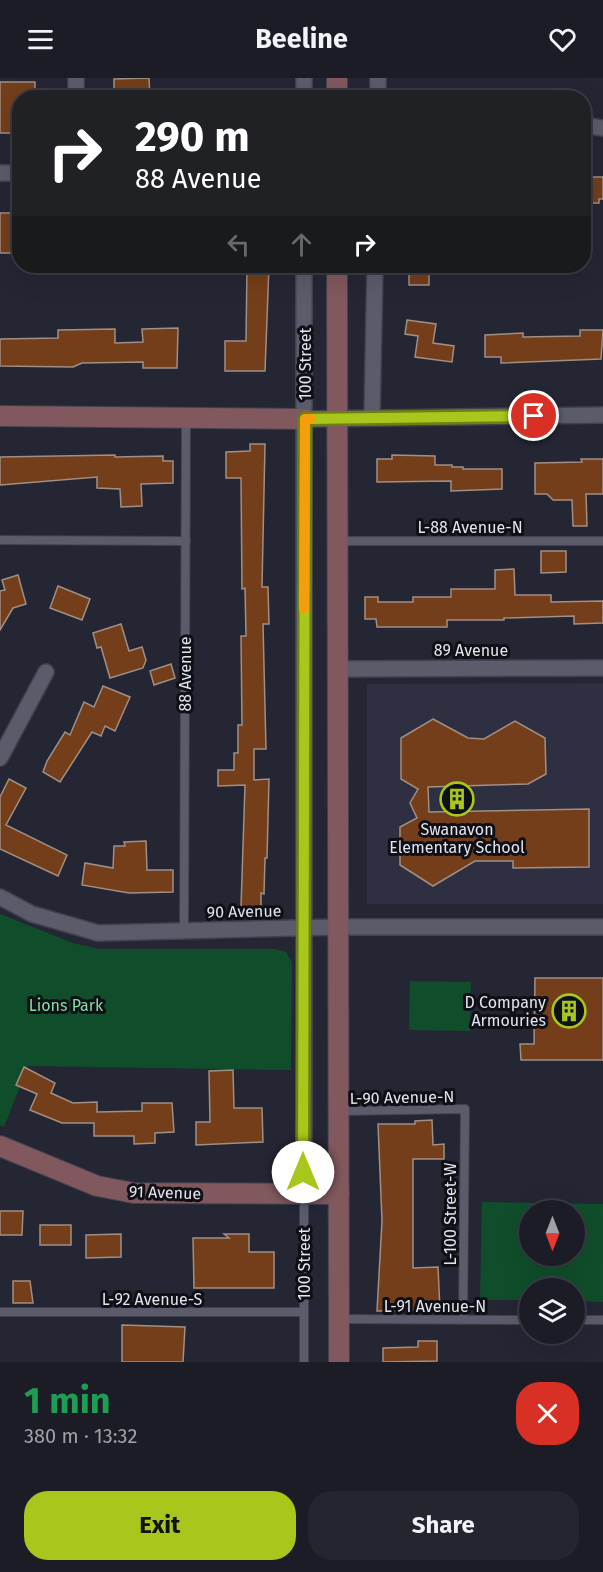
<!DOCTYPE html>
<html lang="en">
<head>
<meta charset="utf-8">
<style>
  body { margin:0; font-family:"Fira Sans",sans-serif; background:#25252f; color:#f1f3f6; height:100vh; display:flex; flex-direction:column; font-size:22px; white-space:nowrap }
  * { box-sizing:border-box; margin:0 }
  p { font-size:20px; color:#a0a1a7 }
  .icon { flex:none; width:33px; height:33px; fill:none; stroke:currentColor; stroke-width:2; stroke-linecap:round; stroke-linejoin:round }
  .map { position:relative; height:1284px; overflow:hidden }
  .sheet { display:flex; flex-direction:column; background:#1c1c27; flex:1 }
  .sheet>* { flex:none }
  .banner { position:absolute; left:12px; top:12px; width:579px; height:183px; border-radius:24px; box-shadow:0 6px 24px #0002,0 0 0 2px #3a3a44; background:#202124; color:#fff; overflow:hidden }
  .needle { width:39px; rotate:180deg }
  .fabs { position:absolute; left:519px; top:1122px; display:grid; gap:12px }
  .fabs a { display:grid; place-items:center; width:66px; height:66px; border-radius:50%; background:#1c1c27; box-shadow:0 6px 24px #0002,0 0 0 2px #3a3a44; font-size:30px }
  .pin { position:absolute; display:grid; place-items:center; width:51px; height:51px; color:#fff; margin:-26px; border:3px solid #fff; border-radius:50%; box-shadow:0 2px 6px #0007 }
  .me { position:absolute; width:66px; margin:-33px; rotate:0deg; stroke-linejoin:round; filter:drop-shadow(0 0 4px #0008) }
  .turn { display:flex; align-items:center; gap:21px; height:126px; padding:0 24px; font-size:27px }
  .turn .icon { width:78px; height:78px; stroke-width:2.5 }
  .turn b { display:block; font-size:42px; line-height:51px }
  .lanes { display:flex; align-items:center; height:57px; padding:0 24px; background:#0003; justify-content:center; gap:30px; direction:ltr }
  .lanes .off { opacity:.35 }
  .round { display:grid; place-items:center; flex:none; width:63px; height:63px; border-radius:24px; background:#25252f }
  .head { display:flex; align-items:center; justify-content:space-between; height:102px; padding:0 24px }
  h1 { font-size:36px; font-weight:700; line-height:45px; color:#1e9e55 }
  .action { display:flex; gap:12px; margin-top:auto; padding:12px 24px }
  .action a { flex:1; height:69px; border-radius:24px; background:#a8c71c; color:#111; font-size:24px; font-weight:700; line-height:69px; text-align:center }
  .action a+a { background:#25252f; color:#f1f3f6 }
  header { display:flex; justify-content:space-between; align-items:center; height:78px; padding:0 24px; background:#1c1c27; font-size:27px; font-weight:700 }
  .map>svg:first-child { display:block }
  .built { fill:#2f2f42 }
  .green { fill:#104e2b; fill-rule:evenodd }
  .building { fill:#743e1a; stroke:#a18f84; stroke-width:1.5 }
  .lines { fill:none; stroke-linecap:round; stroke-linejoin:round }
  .lane-casing { stroke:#42424e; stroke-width:10 }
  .street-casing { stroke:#42424e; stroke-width:18 }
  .secondary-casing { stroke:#42424e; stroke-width:22 }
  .lane { stroke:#5b5b6c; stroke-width:8 }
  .street { stroke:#5b5b6c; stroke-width:15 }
  .secondary { stroke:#80585e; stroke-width:20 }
  .route-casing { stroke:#6d8112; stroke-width:15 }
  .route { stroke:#a8c71c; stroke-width:10 }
  .slow { stroke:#f59e0b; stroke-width:10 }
  .labels { text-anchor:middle; stroke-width:6; stroke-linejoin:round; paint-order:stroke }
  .street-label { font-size:16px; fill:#e3e4ee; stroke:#0f0f16 }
  .poi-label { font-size:16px; fill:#e3e4ee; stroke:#0f0f16 }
  .park-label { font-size:16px; fill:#85dda2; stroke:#0f0f16 }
</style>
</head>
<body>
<header><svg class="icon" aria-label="menu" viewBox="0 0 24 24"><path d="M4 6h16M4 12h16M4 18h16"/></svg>Beeline<svg class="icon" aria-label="heart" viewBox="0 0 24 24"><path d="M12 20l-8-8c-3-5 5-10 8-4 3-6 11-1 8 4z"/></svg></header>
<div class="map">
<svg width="603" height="1284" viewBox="0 0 603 1284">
  <rect width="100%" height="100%" fill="#252634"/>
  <path class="built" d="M603 605V826H367V606Z"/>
  <g class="green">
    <path d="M0 836 73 865 99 871H275L286 874 292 885 291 992 28 988 4 1049 0 1047Z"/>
    <path d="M410 903 471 904 470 953 409 952Z"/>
    <path d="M482 1124 603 1126V1224L575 1223 574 1210H530L529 1222H480ZM530 1132H574V1178H530Z"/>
  </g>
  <g class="building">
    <path d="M149 0 150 20H117V15H114V1Z"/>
    <path d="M0 4H35V20H20V55H0Z"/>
    <path d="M584 99H603V121H599V125H584Z"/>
    <rect x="0" y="135" width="20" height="40"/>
    <path d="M247 188H269L265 293H225V263H246Z"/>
    <rect x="409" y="188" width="20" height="19"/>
    <path d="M407 242 436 246 433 265 454 268 452 284 415 279 418 258 405 256Z"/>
    <path d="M178 250 177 290H143V284L82 285 73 289 0 288V261L58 260V252L115 251V265L143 264 142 251Z"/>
    <path d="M580 252H603L601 281 501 285V279H485V257L523 255V259L580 258Z"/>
    <path d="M250 366H265L262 509H268L269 546H263L266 671H254V702L269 701 267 780H265L264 816 261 815V829H241L245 707 218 708V692H234V675H238V647H242L241 558H246L245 510 242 511 241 400H226V374L250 373Z"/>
    <path d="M115 377V379L163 378V383H173V405L141 406 142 428 121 429 120 411 97 410V399L0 407V379Z"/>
    <path d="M392 377 435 378V387H452V389H463V391H502V411L451 413V403L377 404V381H392Z"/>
    <path d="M581 381H603V416H586L587 448H573L572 422H553L547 416H535V385L582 384Z"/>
    <path d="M541 473H566V494L541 495Z"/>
    <path d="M514 491 515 517H551V524L603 523V545L574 546V538L504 540V542H447V549H377L376 541H365V519H378V524H413V519H451V511H495V492Z"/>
    <path d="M18 497 26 526 13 530 0 552V513L5 512 2 502Z"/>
    <path d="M58 508 90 521 82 542 50 530Z"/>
    <path d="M121 546 129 573 142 569 146 582 143 590 110 600 101 569 97 570 93 555Z"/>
    <path d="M171 586 175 600 154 607 150 593Z"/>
    <path d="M103 608 130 619 115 653 105 648 101 658 92 654 60 704 43 694 47 683 65 654 70 657 84 624 94 629Z"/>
    <path d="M433 641 468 660 484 661 515 643 545 660 546 696 528 706 428 709 429 734 589 731V789L513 790V783H475L433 808 400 787V749L417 740 410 725 418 711 401 701V660Z"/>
    <path d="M9 701 26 710 6 747 67 777 58 798 0 771V719Z"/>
    <path d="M146 763 147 792H173V814L129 815 82 807 85 785 113 790 114 768H125L124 764Z"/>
    <path d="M535 900H603V982H521L520 966H534Z"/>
    <path d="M24 989 55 1005 51 1015 73 1025 97 1024V1034L142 1033V1025H172L174 1054 155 1055V1065L134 1066V1058H94V1045H62L30 1032 37 1016 16 1007Z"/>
    <path d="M233 992 234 1030H262L263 1064 196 1067V1044H210L209 993Z"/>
    <path d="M432 1042 433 1067 444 1066V1081H413V1190L438 1189 440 1232 377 1233 382 1143 378 1046H415V1043Z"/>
    <path d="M0 1133H23L22 1157H0Z"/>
    <rect x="40" y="1147" width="31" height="20"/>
    <path d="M121 1156V1179L86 1180V1157Z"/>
    <path d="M224 1156H249V1174H274V1210H194L193 1160H229Z"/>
    <path d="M13 1203H30L33 1225H13Z"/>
    <path d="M122 1247 185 1249 183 1284H122Z"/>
    <path d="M418 1263H437V1283L383 1284V1270L418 1269Z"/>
  </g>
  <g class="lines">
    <defs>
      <g id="lane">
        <path d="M0 462 186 463"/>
        <path d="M338 463H603"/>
        <path d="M184 853 186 341"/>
        <path d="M341 1033 465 1031 463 1241"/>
        <path d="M304 1117V1284"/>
        <path d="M0 1234H304"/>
        <path d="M340 1241 530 1242"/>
        <path d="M574 1242H603"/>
      </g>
      <g id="street">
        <path d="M76 0V20"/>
        <path d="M304 0V20"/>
        <path d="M378 20V0"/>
        <path d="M584 47 603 50"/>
        <path d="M0 95H20"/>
        <path d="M372 339 375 188"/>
        <path d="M305 341 603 337"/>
        <path d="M338 591 603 590"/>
        <path d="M0 680 46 594"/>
        <path d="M0 819 32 836 98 855 339 849H603"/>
        <path d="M304 1116V188"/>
      </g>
      <g id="secondary">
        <path d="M337 0V20"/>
        <path d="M337 188 339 1284"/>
        <path d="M0 338 305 341"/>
        <path d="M0 1068 97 1108 134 1115 339 1116"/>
      </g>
    </defs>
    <use href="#lane" class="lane-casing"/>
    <use href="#street" class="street-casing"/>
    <use href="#secondary" class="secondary-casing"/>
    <use href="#lane" class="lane"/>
    <use href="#street" class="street"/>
    <use href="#secondary" class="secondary"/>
  </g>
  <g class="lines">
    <defs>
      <path id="route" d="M303 1094 305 341 534 338"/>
    </defs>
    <use href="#route" class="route-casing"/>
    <use href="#route" class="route"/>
    <path class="slow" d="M304 531 305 341H311"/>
  </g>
  <defs>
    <symbol id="building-ring" viewBox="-11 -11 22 22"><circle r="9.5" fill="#0f0f16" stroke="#a8c71c" stroke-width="1.5"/><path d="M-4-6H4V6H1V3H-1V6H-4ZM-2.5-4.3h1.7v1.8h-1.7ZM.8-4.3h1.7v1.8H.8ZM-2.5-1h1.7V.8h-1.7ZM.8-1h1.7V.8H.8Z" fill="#a8c71c"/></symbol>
  </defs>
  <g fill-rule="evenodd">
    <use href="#building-ring" x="438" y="702" width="38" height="38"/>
    <use href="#building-ring" x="550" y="914" width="38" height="38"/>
  </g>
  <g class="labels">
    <g class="street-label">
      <text transform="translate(305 286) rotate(-90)" y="6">100 Street</text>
      <text x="470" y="455">L-88 Avenue-N</text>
      <text x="471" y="578">89 Avenue</text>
      <text transform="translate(185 596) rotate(-90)" y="6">88 Avenue</text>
      <text transform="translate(244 833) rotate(-1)" y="6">90 Avenue</text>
      <text transform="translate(402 1019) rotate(-1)" y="6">L-90 Avenue-N</text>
      <text transform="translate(165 1114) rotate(2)" y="6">91 Avenue</text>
      <text transform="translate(450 1136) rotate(-90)" y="6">L-100 Street-W</text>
      <text transform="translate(304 1186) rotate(-90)" y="6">100 Street</text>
      <text x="152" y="1227">L-92 Avenue-S</text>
      <text x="435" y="1234">L-91 Avenue-N</text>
    </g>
    <g class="poi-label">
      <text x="457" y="757">Swanavon<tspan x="457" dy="18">Elementary School</tspan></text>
      <text x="546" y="930" text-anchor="end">D Company<tspan x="546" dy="18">Armouries</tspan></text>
    </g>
    <g class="park-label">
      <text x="66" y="933">Lions Park</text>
    </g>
  </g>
</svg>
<div class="fabs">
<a><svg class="needle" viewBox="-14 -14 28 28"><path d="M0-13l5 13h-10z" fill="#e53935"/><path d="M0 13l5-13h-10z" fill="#a0a1a7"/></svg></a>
<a><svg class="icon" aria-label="layers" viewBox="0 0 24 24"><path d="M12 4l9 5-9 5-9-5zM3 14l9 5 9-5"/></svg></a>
</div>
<div class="pin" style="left:534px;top:338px;background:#d93025"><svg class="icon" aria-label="arrive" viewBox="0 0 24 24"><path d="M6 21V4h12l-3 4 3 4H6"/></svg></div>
<svg class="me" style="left:303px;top:1094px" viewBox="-20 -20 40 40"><circle r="19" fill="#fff"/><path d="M0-13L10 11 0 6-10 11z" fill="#a8c71c"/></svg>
<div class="banner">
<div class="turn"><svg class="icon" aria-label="right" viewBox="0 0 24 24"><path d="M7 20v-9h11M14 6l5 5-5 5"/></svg><div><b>290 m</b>88 Avenue</div></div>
<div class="lanes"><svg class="icon off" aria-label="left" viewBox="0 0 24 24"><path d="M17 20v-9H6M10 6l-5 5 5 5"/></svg><svg class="icon off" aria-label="ahead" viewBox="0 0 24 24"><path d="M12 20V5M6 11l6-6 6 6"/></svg><svg class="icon" aria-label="right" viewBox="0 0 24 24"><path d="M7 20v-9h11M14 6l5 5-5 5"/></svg></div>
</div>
</div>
<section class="sheet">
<div class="head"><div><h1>1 min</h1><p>380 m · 13:32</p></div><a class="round" style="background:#d93025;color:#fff"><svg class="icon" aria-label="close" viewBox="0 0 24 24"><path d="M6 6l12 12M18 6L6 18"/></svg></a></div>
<div class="action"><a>Exit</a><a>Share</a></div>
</section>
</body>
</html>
